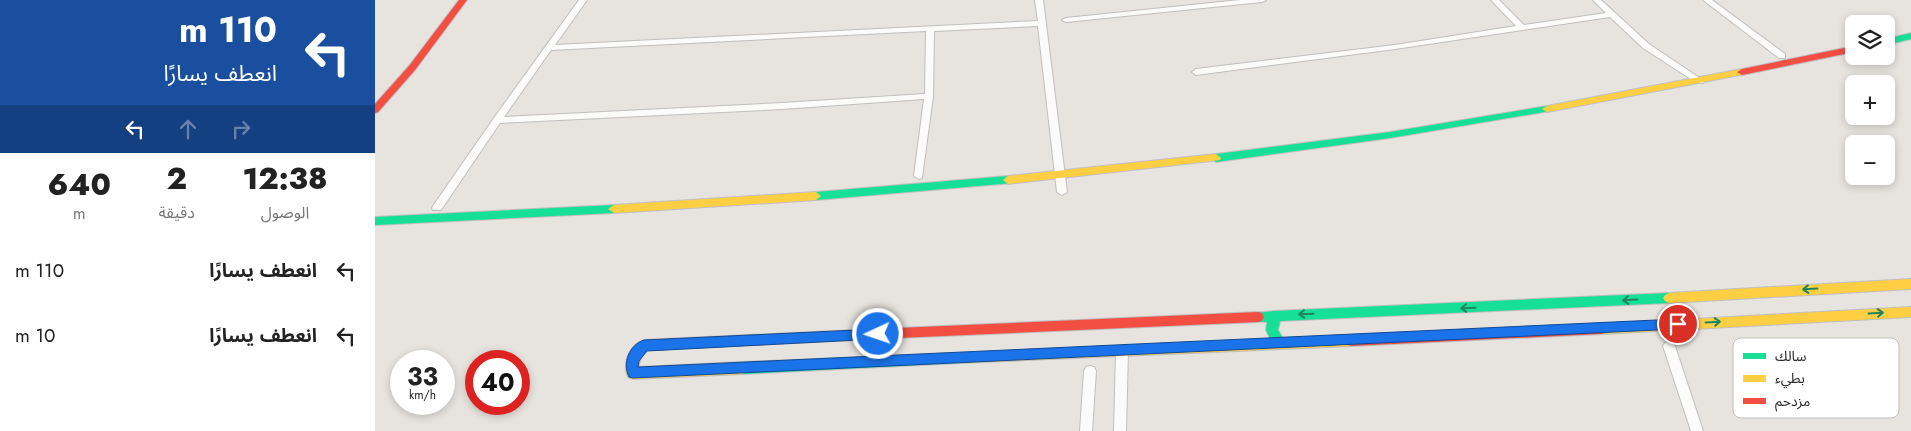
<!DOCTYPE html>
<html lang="ar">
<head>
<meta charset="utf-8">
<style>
  body { margin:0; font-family:Jost,"Noto Sans Arabic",sans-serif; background:#f6f6f6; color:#222; direction:rtl; height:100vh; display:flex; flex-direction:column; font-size:19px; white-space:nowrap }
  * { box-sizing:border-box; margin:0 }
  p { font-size:16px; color:#767676 }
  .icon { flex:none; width:28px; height:28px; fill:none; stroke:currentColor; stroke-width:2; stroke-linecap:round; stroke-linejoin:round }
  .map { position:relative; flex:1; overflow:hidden; direction:ltr }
  .details { display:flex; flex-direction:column; background:#fff; width:375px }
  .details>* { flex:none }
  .top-card { background:#1a4fa0; color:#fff; overflow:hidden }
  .controls { position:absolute; left:1470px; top:15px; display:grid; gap:10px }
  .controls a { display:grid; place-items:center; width:50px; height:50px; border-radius:8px; background:#fff; box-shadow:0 2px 8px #0003; font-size:25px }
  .speed { position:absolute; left:15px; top:350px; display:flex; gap:10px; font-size:25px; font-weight:700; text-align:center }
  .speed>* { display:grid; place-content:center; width:65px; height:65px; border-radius:50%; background:#fff; box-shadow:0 2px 8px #0003; line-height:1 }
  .speed small { font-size:12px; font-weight:400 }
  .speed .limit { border:8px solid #d22; background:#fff; color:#111 }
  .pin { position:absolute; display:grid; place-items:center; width:42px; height:42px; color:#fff; margin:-21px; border:2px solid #fff; border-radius:50%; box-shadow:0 1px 5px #0007 }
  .me { position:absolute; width:55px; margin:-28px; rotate:267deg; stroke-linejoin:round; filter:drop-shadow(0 0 4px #0008) }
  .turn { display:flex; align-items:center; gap:18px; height:105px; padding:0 15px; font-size:22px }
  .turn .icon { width:65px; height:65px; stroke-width:2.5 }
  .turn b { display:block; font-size:35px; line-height:42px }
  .lanes { display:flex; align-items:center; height:48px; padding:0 15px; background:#0003; justify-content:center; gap:25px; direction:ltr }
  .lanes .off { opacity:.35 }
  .eta { display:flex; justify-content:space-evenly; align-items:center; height:85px; text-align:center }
  .eta b { font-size:30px; font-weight:800; line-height:35px }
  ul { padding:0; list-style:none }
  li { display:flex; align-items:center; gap:15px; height:65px; padding:0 15px }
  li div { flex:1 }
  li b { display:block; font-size:19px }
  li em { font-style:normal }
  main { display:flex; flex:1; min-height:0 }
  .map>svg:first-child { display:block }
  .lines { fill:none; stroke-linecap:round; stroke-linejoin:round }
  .street-casing { stroke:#c0bfc0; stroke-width:2 }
  .fast-casing { stroke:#c0bfc0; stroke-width:2 }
  .slow-casing { stroke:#c0bfc0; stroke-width:2 }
  .jam-casing { stroke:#c0bfc0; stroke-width:2 }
  .street { fill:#fbfbfa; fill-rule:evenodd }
  .fast { fill:#16e098; fill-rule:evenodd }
  .slow { fill:#ffcf43; fill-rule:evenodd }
  .jam { fill:#f24e42; fill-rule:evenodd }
  .oneway { stroke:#208460 }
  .route { fill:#1a73e8; stroke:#114b97 }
  .key { fill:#fff; stroke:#bfbfbf; stroke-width:1 }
  .key-label { font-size:14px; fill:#292929 }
</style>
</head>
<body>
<main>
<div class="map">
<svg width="1536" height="431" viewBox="0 0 1536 431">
  <rect width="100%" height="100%" fill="#e7e3de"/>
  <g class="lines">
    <defs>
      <g id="street">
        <path d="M204 0H212L180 45 663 21 660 0H668L692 192 687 195 682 192 663 26 559 31 558 96 547 178 544 179 539 176 549 99 407 109 125 123 66 210H58L57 208 58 206 119 118ZM551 31 550 94 407 103 129 117 176 50Z"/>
        <path d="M865 0H891L887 2 691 22 687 20 691 18Z"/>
        <path d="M1116 0H1124L1149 25 1231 13 1218 0H1226L1274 44 1329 81 1328 83H1322L1268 48 1235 17 1020 49 821 75 817 72 821 69 1020 45 1141 26Z"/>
        <path d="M1328 0H1337L1410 54V58H1404Z"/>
        <path d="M1294 341 1298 343 1300 346 1328 431H1316L1288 346 1290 343Z"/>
        <path d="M747 346 751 348 753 351 751 431H739L741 351 743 348Z"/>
        <path d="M715 366 719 367 721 371 717 431H705L709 371 711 367Z"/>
      </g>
      <g id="fast">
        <path d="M1536 33V39L1511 45V39Z"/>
        <path d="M1172 106 1175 107 1177 109 1175 111 1015 138 841 162 836 158 841 154 1015 132Z"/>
        <path d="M633 176 637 177 638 180 637 183 441 200 436 196 441 192Z"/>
        <path d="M239 205 245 209 239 213 0 225V217Z"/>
        <path d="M1294 293 1298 295 1300 298 1298 301 1294 303 905 321 903 330 911 344 910 348 905 349 900 348 891 330 892 322 879 321 877 317 879 313 899 311Z"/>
        <path d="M585 353 590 354 592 358 590 362 585 363 367 374 362 372 360 368 362 364 367 362Z"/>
      </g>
      <g id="slow">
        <path d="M1367 69 1372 72 1370 74 1172 112 1167 109 1172 106Z"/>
        <path d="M841 154 846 158 845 160 633 184 628 180 633 176Z"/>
        <path d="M441 192 446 196 441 200 239 213 233 209 239 205Z"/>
        <path d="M1536 279V289L1294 303 1290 301 1288 298 1290 295 1294 293Z"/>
        <path d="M1536 307V317L1226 334 1222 333 1220 329 1222 325 1226 324Z"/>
        <path d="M500 329 505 330 506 334 505 338 500 339 272 350C267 355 264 360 264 367L367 362 372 364 374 368 372 372 367 374 258 379 253 377C247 364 255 344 269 340Z"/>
        <path d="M977 336 982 337 983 341 982 345 977 346 585 363 580 362 578 358 580 354 585 353Z"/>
      </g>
      <g id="jam">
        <path d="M84 0H92L40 70 3 112 0 113V104L34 66Z"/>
        <path d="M1479 46V52L1367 75 1362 72 1367 69Z"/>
        <path d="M883 312 887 313 889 317 887 321 883 322 500 339 495 338 494 334 495 330 500 329Z"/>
        <path d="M1226 324 1230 325 1232 329 1230 333 1226 334 977 346 972 345 971 341 972 337 977 336Z"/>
      </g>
    </defs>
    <use href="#street" class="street-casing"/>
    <use href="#fast" class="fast-casing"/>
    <use href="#slow" class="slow-casing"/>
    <use href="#jam" class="jam-casing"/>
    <use href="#street" class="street"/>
    <use href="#fast" class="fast"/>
    <use href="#slow" class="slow"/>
    <use href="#jam" class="jam"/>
  </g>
  <defs><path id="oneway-shaft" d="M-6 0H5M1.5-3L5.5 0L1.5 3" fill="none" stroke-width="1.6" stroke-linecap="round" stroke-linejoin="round" transform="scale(1.25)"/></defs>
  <g class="oneway">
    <use href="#oneway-shaft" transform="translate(1435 289) rotate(177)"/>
    <use href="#oneway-shaft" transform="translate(1255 300) rotate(177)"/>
    <use href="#oneway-shaft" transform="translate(1093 308) rotate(178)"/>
    <use href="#oneway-shaft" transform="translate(1501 313) rotate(-3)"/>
    <use href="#oneway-shaft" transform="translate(931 314) rotate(178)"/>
    <use href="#oneway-shaft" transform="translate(1338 322) rotate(-3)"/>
  </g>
  <path class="route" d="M1303 319 1309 324 1303 329 258 378 254 377C247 363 254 345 269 340L503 329 509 334 503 339 272 351 264 361 263 367Z"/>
  <rect x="1358" y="338" width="166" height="80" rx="8" class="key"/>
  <rect x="1368" y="353" width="23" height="6" fill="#16e098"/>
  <rect x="1368" y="375" width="23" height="7" fill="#ffcf43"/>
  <rect x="1368" y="398" width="23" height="6" fill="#f24e42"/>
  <g class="key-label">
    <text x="1400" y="361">سالك</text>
    <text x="1400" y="383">بطيء</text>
    <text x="1400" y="406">مزدحم</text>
  </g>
</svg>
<div class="controls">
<a><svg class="icon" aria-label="layers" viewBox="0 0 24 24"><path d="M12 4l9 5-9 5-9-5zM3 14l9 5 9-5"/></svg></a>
<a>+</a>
<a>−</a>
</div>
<div class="speed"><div>33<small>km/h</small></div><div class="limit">40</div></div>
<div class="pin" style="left:1303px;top:324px;background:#d93025"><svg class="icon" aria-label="arrive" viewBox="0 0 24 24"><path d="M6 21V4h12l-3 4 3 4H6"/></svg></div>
<svg class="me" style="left:503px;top:334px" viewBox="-20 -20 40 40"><circle r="17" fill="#1a73e8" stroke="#fff" stroke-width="3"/><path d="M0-11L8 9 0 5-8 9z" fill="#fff"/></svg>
</div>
<section class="details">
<div class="top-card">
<div class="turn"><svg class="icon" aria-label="left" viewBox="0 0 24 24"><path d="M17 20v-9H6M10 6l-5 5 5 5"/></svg><div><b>110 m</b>انعطف يسارًا</div></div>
<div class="lanes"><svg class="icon" aria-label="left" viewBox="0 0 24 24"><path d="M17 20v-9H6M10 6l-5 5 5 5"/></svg><svg class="icon off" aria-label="ahead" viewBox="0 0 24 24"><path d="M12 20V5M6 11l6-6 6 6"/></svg><svg class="icon off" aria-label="right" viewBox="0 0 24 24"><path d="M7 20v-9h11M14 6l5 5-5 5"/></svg></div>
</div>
<div class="eta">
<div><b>12:38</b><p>الوصول</p></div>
<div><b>2</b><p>دقيقة</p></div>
<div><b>640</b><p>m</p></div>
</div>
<ul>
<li><svg class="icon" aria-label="left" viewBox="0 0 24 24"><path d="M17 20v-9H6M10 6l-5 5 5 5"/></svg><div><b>انعطف يسارًا</b></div><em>110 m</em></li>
<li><svg class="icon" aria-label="left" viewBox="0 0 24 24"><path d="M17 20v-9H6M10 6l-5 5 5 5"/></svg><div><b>انعطف يسارًا</b></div><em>10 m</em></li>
</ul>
</section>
</main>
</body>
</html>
